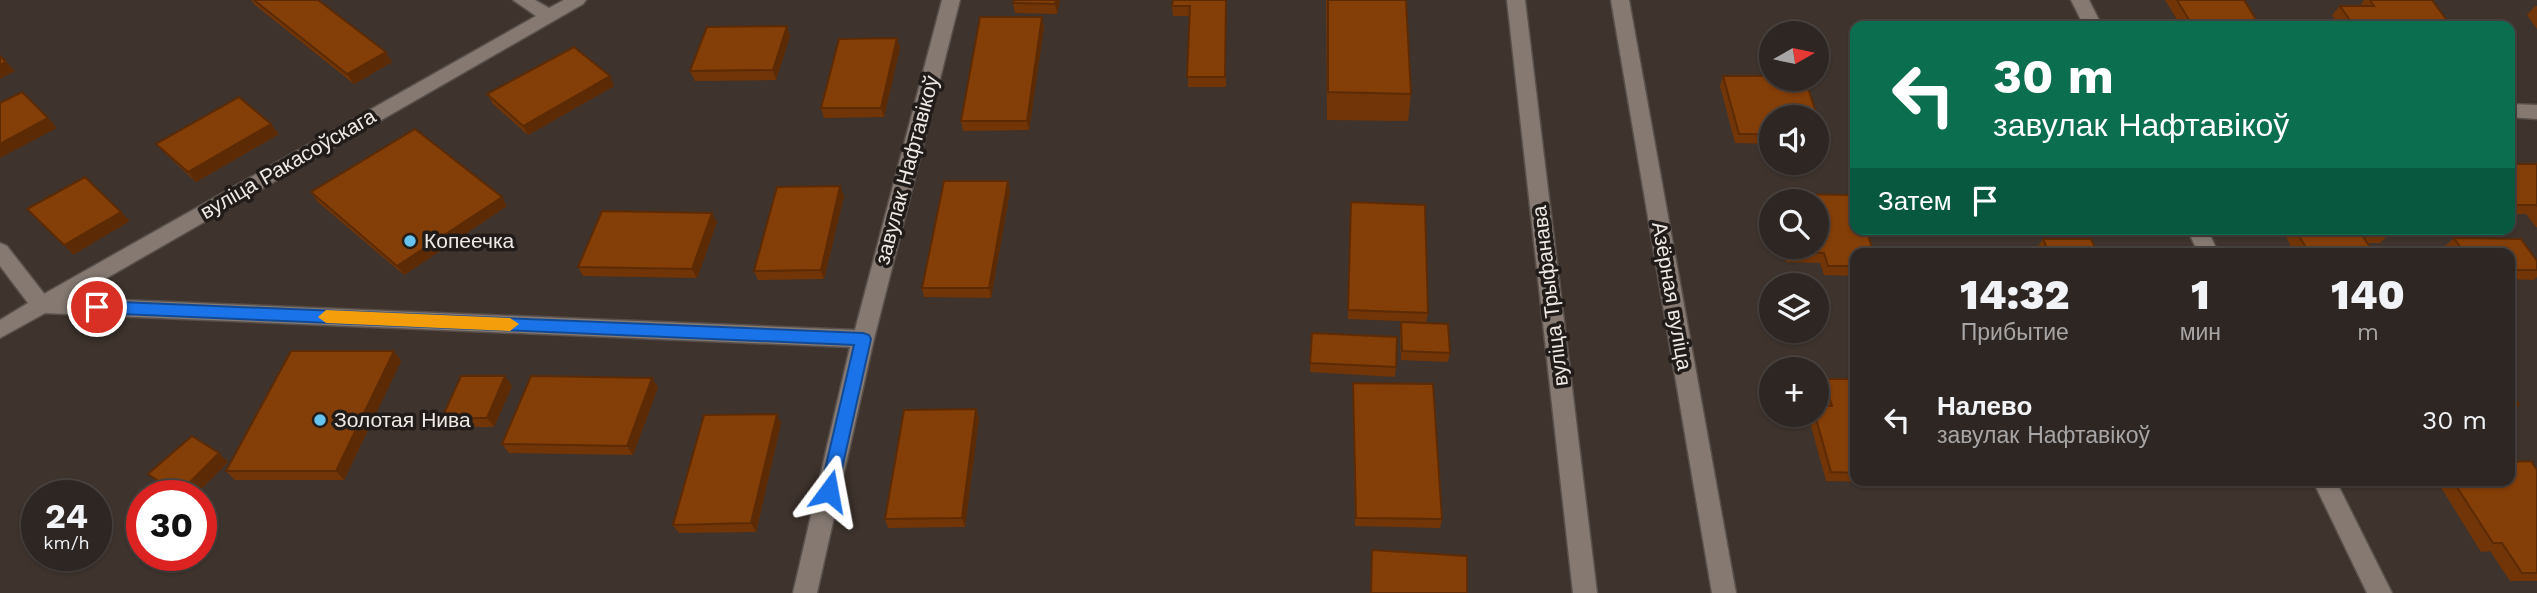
<!DOCTYPE html>
<html lang="ru">
<head>
<meta charset="utf-8">
<style>
  body { margin:0; font-family:"Work Sans",sans-serif; background:#3a322f; color:#f1f3f6; height:100vh; display:flex; flex-direction:column; font-size:26px; white-space:nowrap }
  * { box-sizing:border-box; margin:0 }
  p { font-size:23px; color:#a7a5a5 }
  .icon { flex:none; width:38px; height:38px; fill:none; stroke:currentColor; stroke-width:2; stroke-linecap:round; stroke-linejoin:round }
  .map { position:relative; flex:1; overflow:hidden }
  .side { position:absolute; left:1850px; top:248px; width:665px; height:238px; display:flex; flex-direction:column; background:#2e2622; border-radius:14px; box-shadow:0 2px 5px #0004,0 0 0 2px #494340 }
  .side>* { flex:none }
  .banner { position:absolute; left:1850px; top:21px; width:665px; height:214px; border-radius:14px; box-shadow:0 2px 5px #0004,0 0 0 2px #494340; background:#0b6e4f; color:#fff; overflow:hidden }
  .needle { width:46px; rotate:81deg }
  .fabs { position:absolute; left:1759px; top:21px; display:grid; gap:14px }
  .fabs a { display:grid; place-items:center; width:70px; height:70px; border-radius:50%; background:#2e2622; box-shadow:0 2px 5px #0004,0 0 0 2px #494340; font-size:35px }
  .speed { position:absolute; left:21px; top:480px; display:flex; gap:14px; font-size:35px; font-weight:700; text-align:center }
  .speed>* { display:grid; place-content:center; width:91px; height:91px; border-radius:50%; background:#2e2622; box-shadow:0 2px 5px #0004,0 0 0 2px #494340; line-height:1 }
  .speed small { font-size:18px; font-weight:400 }
  .speed .limit { border:10px solid #d22; background:#fff; color:#111 }
  .pin { position:absolute; display:grid; place-items:center; width:60px; height:60px; color:#fff; margin:-30px; border:4px solid #fff; border-radius:50%; box-shadow:0 2px 7px #0007 }
  .me { position:absolute; width:77px; margin:-38px; rotate:13deg; stroke-linejoin:round; filter:drop-shadow(0 0 5px #0008) }
  .turn { display:flex; align-items:center; gap:24px; height:147px; padding:0 28px; font-size:32px }
  .turn .icon { width:91px; height:91px; stroke-width:2.5 }
  .turn b { display:block; font-size:49px; line-height:60px }
  .then { display:flex; align-items:center; height:66px; padding:0 28px; background:#0003; gap:14px; font-size:26px }
  .eta { display:flex; justify-content:space-evenly; align-items:center; height:119px; text-align:center }
  .eta b { font-size:42px; font-weight:800; line-height:49px }
  ul { padding:0; list-style:none }
  li { display:flex; align-items:center; gap:21px; height:105px; padding:0 28px }
  li div { flex:1 }
  li b { display:block; font-size:26px }
  li em { font-style:normal }
  .map>svg:first-child { display:block }
  .lines { fill:none; stroke-linecap:round; stroke-linejoin:round }
  .minor-casing { stroke:#59504b; stroke-width:3 }
  .tertiary-casing { stroke:#59504b; stroke-width:3 }
  .minor { fill:#857972; fill-rule:evenodd }
  .tertiary { fill:#857972; fill-rule:evenodd }
  .wall { fill:#723507 }
  .shaded-wall { fill:#5c2b06 }
  .building { fill:#843e08; stroke:#5c2b06; stroke-width:2 }
  .route { fill:#1a73e8; stroke:#114b97; stroke-width:2 }
  .slow { fill:#f59e0b }
  .poi-dot { fill:#67c4ef; stroke:#211c19; stroke-width:2.5 }
  .labels { text-anchor:middle; stroke-width:7; stroke-linejoin:round; paint-order:stroke }
  .street-label { font-size:21px; fill:#efe8e4; stroke:#211c19 }
  .poi-label { font-size:21px; fill:#efe8e4; stroke:#211c19; text-anchor:start }
</style>
</head>
<body>
<div class="map">
<svg width="2537" height="593" viewBox="0 0 2537 593">
  <rect width="100%" height="100%" fill="#3e332d"/>
  <g class="lines">
    <defs>
      <g id="minor">
        <path d="M513 0H535L549 8 564 0H586L583 4 72 298 855 330 942 0H960L874 339 817 593H793L850 347 42 313 35 311 31 305 35 299 536 16Z"/>
        <path d="M1611 0H1629L1736 593H1712Z"/>
        <path d="M2071 0H2089L2102 26H2084Z"/>
        <path d="M2510 104 2537 105V119L2510 117Z"/>
        <path d="M2187 229H2207L2219 254H2199Z"/>
        <path d="M2313 481H2336L2392 593H2367Z"/>
      </g>
      <g id="tertiary">
        <path d="M1507 0H1525L1597 593H1573Z"/>
        <path d="M0 243 7 246 53 305 49 311 0 338V320L28 303 0 266Z"/>
      </g>
    </defs>
    <use href="#minor" class="minor-casing"/>
    <use href="#tertiary" class="tertiary-casing"/>
    <use href="#minor" class="minor"/>
    <use href="#tertiary" class="tertiary"/>
  </g>
  <g class="wall">
    <path d="M251 0H318L392 62 354 84 255 5Z"/>
    <path d="M1014 0H1060L1057 14 1015 13 1013 3Z"/>
    <path d="M1226 0V87H1188L1189 16H1173L1172 6Z"/>
    <path d="M1326 0H1406L1411 94 1408 121 1327 120Z"/>
    <path d="M2165 0H2244L2257 21 2254 26H2181Z"/>
    <path d="M2364 0H2432L2451 26H2339L2332 15 2340 6H2360Z"/>
    <path d="M2535 6H2537V29L2527 15Z"/>
    <path d="M1042 17 1044 27 1029 130 963 131 961 121Z"/>
    <path d="M790 36 776 80 695 81 690 71Z"/>
    <path d="M897 38 900 48 884 117 824 118 821 108Z"/>
    <path d="M1723 76H1771V79H1805L1823 134 1819 144H1816V117H1771V144L1735 143 1720 86Z"/>
    <path d="M614 86 528 135 493 104 487 94Z"/>
    <path d="M279 134 196 182 165 153 156 144Z"/>
    <path d="M2510 164H2537V227H2536L2526 214H2510Z"/>
    <path d="M1008 181 1010 191 991 298 924 297 922 288Z"/>
    <path d="M311 192 507 206 404 275 318 202Z"/>
    <path d="M1775 194 1855 195V229H1866L1874 254H1855V276L1824 275 1820 263 1786 262 1782 247H1816V201H1771Z"/>
    <path d="M844 196 824 279 758 280 754 271Z"/>
    <path d="M1350 211 1428 313 1426 322 1348 319Z"/>
    <path d="M717 222 697 278 583 276 578 267Z"/>
    <path d="M2282 229H2386L2389 234 2380 243H2367L2373 252 2372 254H2295Z"/>
    <path d="M2454 238 2537 261V277L2534 280 2510 279V254H2449L2444 247Z"/>
    <path d="M2043 239 2098 254H1999L2038 253 2036 249Z"/>
    <path d="M1401 322 1450 353 1448 362 1401 360 1400 332Z"/>
    <path d="M1312 333 1396 367 1395 377 1310 372Z"/>
    <path d="M394 351 401 361 344 480H235L226 471Z"/>
    <path d="M1824 379H1855V481H1928L1926 483 1826 481 1808 415H1816L1824 406 1819 388Z"/>
    <path d="M1353 383 1442 519 1440 528 1355 526Z"/>
    <path d="M512 386 494 427H449L442 418Z"/>
    <path d="M658 387 633 455 509 453 502 444Z"/>
    <path d="M2510 389 2519 405 2510 413Z"/>
    <path d="M976 409 979 418 965 527 888 528 885 519Z"/>
    <path d="M781 423 756 532 679 533 673 525Z"/>
    <path d="M228 462 195 495H177L158 483 148 474Z"/>
    <path d="M2537 470V581H2510L2490 551 2481 552 2437 481H2510Z"/>
    <path d="M2080 481H2134L2130 487 2082 485Z"/>
  </g>
  <g class="shaded-wall">
    <path d="M1056 0H1060L1057 14 1055 4Z"/>
    <path d="M1042 17 1044 27 1029 130 1027 121Z"/>
    <path d="M787 26 790 36 776 80 773 70Z"/>
    <path d="M897 38 900 48 884 117 881 108Z"/>
    <path d="M386 52 392 62 354 84 347 74Z"/>
    <path d="M6 62 15 71 0 79V65Z"/>
    <path d="M610 76 614 86 528 135 523 126Z"/>
    <path d="M48 118 57 128 0 158V144Z"/>
    <path d="M271 124 279 134 196 182 188 172Z"/>
    <path d="M1008 181 1010 191 991 298 989 288Z"/>
    <path d="M840 186 844 196 824 279 821 270Z"/>
    <path d="M502 197 507 206 404 275 397 266Z"/>
    <path d="M121 212 130 221 73 255 64 245Z"/>
    <path d="M712 213 717 222 697 278 692 269Z"/>
    <path d="M394 351 401 361 344 480 336 471Z"/>
    <path d="M505 376 512 386 494 427 487 418Z"/>
    <path d="M652 378 658 387 633 455 627 446Z"/>
    <path d="M976 409 979 418 965 527 962 518Z"/>
    <path d="M777 414 781 423 756 532 751 523Z"/>
    <path d="M219 453 228 462 195 495H179L178 494Z"/>
  </g>
  <g class="building">
    <path d="M254 0H318L386 52 347 74Z"/>
    <path d="M1014 0H1056L1055 4 1013 3Z"/>
    <path d="M1173 0H1226L1225 77H1187L1190 6H1172Z"/>
    <path d="M1328 0H1406L1411 94 1328 92Z"/>
    <path d="M2177 0H2244L2257 21 2189 20Z"/>
    <path d="M2370 0H2432L2451 26H2354L2340 6H2374Z"/>
    <path d="M980 17H1042L1027 121H961Z"/>
    <path d="M787 26 773 70 690 71 707 27Z"/>
    <path d="M897 38 881 108H821L839 39Z"/>
    <path d="M574 47 610 76 523 126 487 94Z"/>
    <path d="M0 56 6 62 0 65Z"/>
    <path d="M1723 76H1771V79H1805L1823 134H1816V117H1771V134H1739Z"/>
    <path d="M22 92 48 118 0 144V103Z"/>
    <path d="M239 97 271 124 188 172 156 144Z"/>
    <path d="M415 129 502 197 397 266 311 192Z"/>
    <path d="M2510 164H2537V206L2536 205H2514L2510 199Z"/>
    <path d="M85 177 121 212 64 245 27 209Z"/>
    <path d="M944 181H1008L989 288H922Z"/>
    <path d="M840 186 821 270 754 271 777 187Z"/>
    <path d="M1775 194 1855 195V229H1866L1874 254H1855V266H1828L1824 253 1790 252 1789 247H1816V201H1777Z"/>
    <path d="M1351 202 1425 205 1428 313 1348 310Z"/>
    <path d="M602 211 712 213 692 269 578 267Z"/>
    <path d="M2295 229H2386L2389 234 2361 233 2373 252 2308 251Z"/>
    <path d="M2454 238 2521 239 2537 261V270H2510V254H2465Z"/>
    <path d="M2043 239H2091L2098 254 1999 253H2049Z"/>
    <path d="M1401 322 1448 324 1450 353 1402 351Z"/>
    <path d="M1312 333 1397 337 1396 367 1310 363Z"/>
    <path d="M291 351H394L336 471H226Z"/>
    <path d="M461 376H505L487 418H442Z"/>
    <path d="M531 376 652 378 627 446 502 444Z"/>
    <path d="M1824 379H1855V473L1831 472 1815 415H1816V406H1832Z"/>
    <path d="M1353 383 1433 384 1442 519 1356 518Z"/>
    <path d="M2510 389 2519 405 2510 404Z"/>
    <path d="M976 409 962 518 885 519 904 410Z"/>
    <path d="M777 414 751 523 673 525 704 415Z"/>
    <path d="M192 436 219 453 178 494 148 474Z"/>
    <path d="M2531 461 2537 470V573H2522L2502 543H2493L2453 481H2510V462Z"/>
    <path d="M1372 550 1467 556V593H1371Z"/>
  </g>
  <path class="route" d="M97 301 863 333 869 335 871 339 837 491 835 497 829 499 822 497 820 491 854 345 97 313 89 307Z"/>
  <path class="slow" d="M326 310 510 318 519 324 510 331 326 323 318 317Z"/>
  <g class="poi-dot">
    <circle cx="410" cy="241" r="7"/>
    <circle cx="320" cy="420" r="7"/>
  </g>
  <g class="labels">
    <g class="street-label">
      <text transform="translate(288 164) rotate(-30)" y="7">вуліца Ракасоўскага</text>
      <text transform="translate(907 170) rotate(-75)" y="7">завулак Нафтавікоў</text>
      <text transform="translate(1550 296) rotate(-97)" y="7">вуліца Трыфанава</text>
      <text transform="translate(1672 296) rotate(80)" y="7">Азёрная вуліца</text>
    </g>
    <g class="poi-label">
      <text x="424" y="248">Копеечка</text>
      <text x="334" y="427">Золотая Нива</text>
    </g>
  </g>
</svg>
<div class="fabs">
<a><svg class="needle" viewBox="-14 -14 28 28"><path d="M0-13l5 13h-10z" fill="#e53935"/><path d="M0 13l5-13h-10z" fill="#a7a5a5"/></svg></a>
<a><svg class="icon" aria-label="sound" viewBox="0 0 24 24"><path d="M4 9h4l5-4v14l-5-4H4zM17 9q2 3 0 6"/></svg></a>
<a><svg class="icon" aria-label="search" viewBox="0 0 24 24"><circle cx="10" cy="10" r="6"/><path d="M15 15l6 6"/></svg></a>
<a><svg class="icon" aria-label="layers" viewBox="0 0 24 24"><path d="M12 4l9 5-9 5-9-5zM3 14l9 5 9-5"/></svg></a>
<a>+</a>
</div>
<div class="speed"><div>24<small>km/h</small></div><div class="limit">30</div></div>
<div class="pin" style="left:97px;top:307px;background:#d93025"><svg class="icon" aria-label="arrive" viewBox="0 0 24 24"><path d="M6 21V4h12l-3 4 3 4H6"/></svg></div>
<svg class="me" style="left:829px;top:491px" viewBox="-20 -20 40 40"><path d="M0-17L14 15 0 8-14 15z" fill="#1a73e8" stroke="#fff" stroke-width="4"/></svg>
<div class="banner">
<div class="turn"><svg class="icon" aria-label="left" viewBox="0 0 24 24"><path d="M17 20v-9H6M10 6l-5 5 5 5"/></svg><div><b>30 m</b>завулак Нафтавікоў</div></div>
<div class="then">Затем<svg class="icon" aria-label="arrive" viewBox="0 0 24 24"><path d="M6 21V4h12l-3 4 3 4H6"/></svg></div>
</div>
<section class="side">
<div class="eta">
<div><b>14:32</b><p>Прибытие</p></div>
<div><b>1</b><p>мин</p></div>
<div><b>140</b><p>m</p></div>
</div>
<ul>
<li><svg class="icon" aria-label="left" viewBox="0 0 24 24"><path d="M17 20v-9H6M10 6l-5 5 5 5"/></svg><div><b>Налево</b><p>завулак Нафтавікоў</p></div><em>30 m</em></li>
</ul>
</section>
</div>
</body>
</html>
